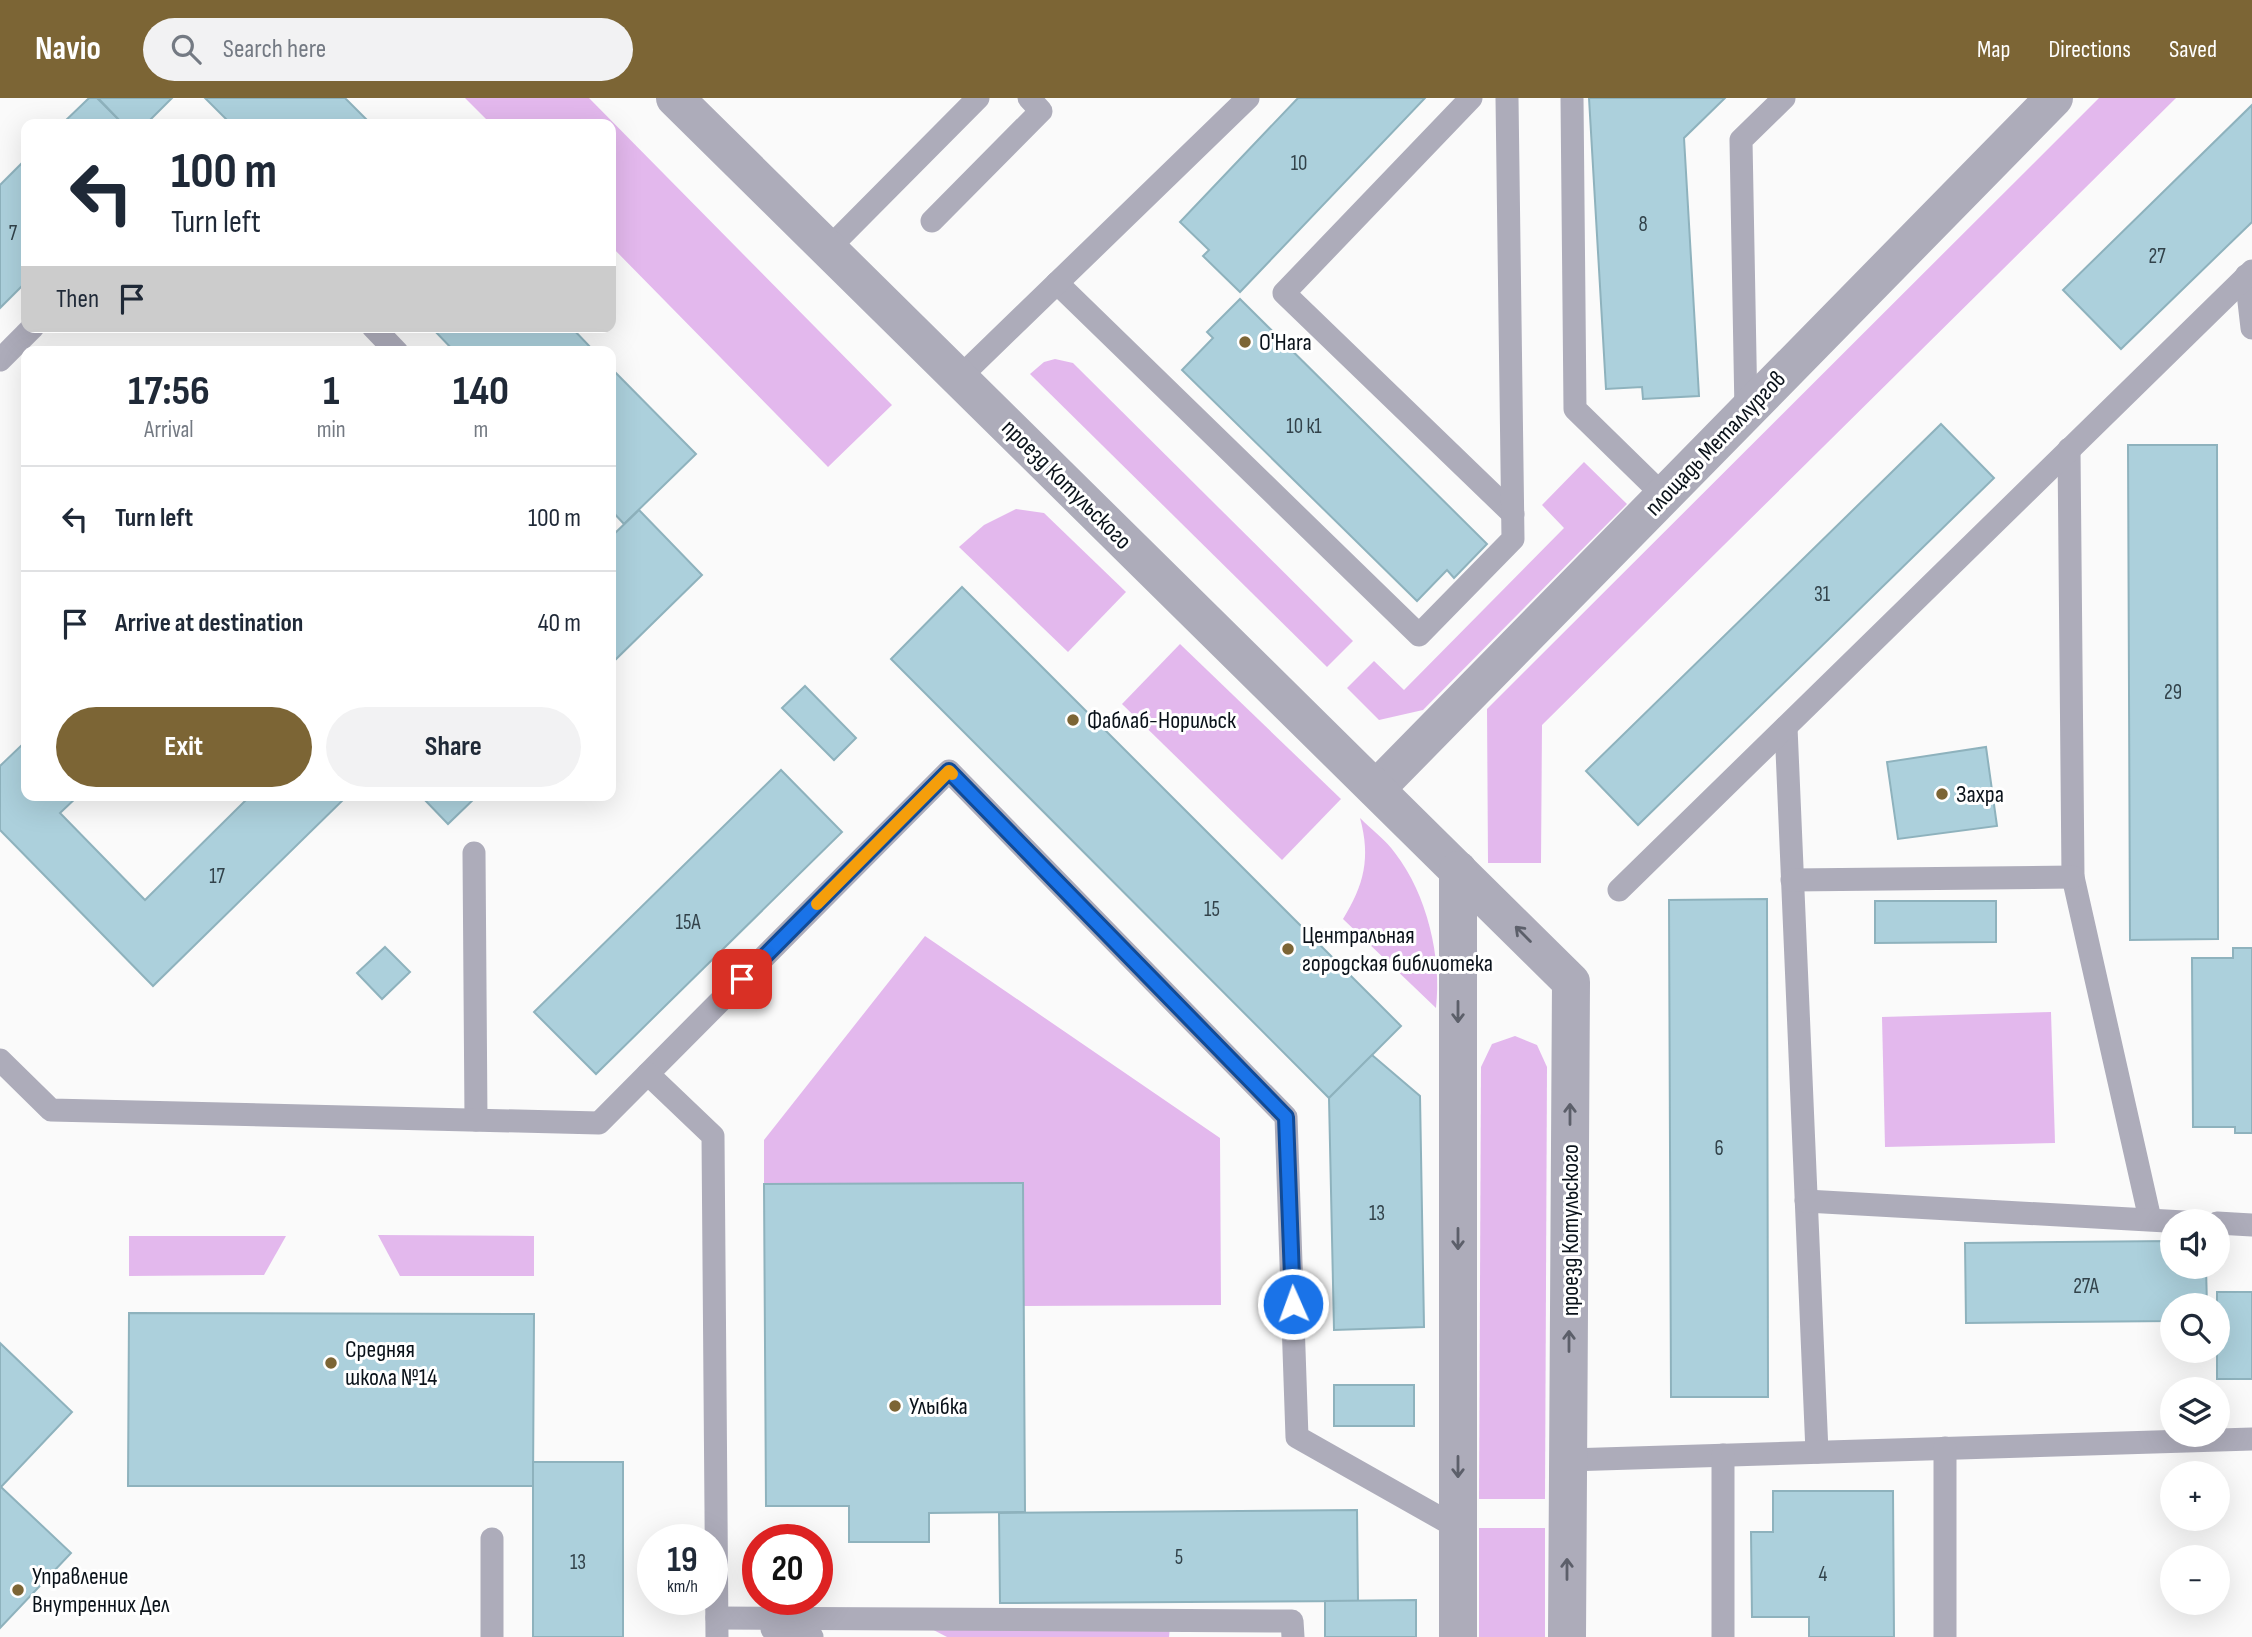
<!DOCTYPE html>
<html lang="en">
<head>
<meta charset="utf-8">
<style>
  body { margin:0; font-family:"Sofia Sans Condensed",sans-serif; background:#f2f2f3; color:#1f2937; height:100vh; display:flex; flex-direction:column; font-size:26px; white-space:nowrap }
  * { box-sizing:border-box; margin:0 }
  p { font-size:23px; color:#747a83 }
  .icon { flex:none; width:38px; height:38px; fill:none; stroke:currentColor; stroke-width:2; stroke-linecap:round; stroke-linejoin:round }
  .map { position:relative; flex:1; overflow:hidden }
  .details { position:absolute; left:21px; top:248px; width:595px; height:455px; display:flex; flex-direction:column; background:#fff; border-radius:14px; box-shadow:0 7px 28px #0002 }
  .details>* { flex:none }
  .hud { position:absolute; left:21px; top:21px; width:595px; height:214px; border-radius:14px; box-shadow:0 7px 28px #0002; background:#fff; color:#1f2937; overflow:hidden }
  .controls { position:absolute; left:2160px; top:1111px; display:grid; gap:14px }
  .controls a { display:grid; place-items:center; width:70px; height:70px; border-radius:50%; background:#fff; box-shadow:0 7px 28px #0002; font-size:35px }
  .speed { position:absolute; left:637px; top:1426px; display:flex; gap:14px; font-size:35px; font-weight:700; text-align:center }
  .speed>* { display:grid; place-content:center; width:91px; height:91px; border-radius:50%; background:#fff; box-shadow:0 7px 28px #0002; line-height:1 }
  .speed small { font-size:18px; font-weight:400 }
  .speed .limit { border:10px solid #d22; background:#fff; color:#111 }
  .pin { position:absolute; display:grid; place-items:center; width:60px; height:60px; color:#fff; margin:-30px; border-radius:14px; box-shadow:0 4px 10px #0006 }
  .me { position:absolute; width:77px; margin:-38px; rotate:358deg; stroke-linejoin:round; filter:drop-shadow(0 0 5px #0008) }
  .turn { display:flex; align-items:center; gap:24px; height:147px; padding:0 35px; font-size:32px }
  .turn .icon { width:91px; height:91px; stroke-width:2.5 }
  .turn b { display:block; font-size:49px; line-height:60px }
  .then { display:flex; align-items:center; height:66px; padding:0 35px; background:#0003; gap:14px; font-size:26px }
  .eta { display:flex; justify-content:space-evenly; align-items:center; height:119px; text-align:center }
  .eta b { font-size:42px; font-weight:700; line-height:49px }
  .primary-button { display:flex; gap:14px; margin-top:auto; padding:14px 35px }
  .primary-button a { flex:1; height:80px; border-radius:42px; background:#7c6535; color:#fff; font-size:28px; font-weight:700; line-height:80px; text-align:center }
  .primary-button a+a { background:#f2f2f3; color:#1f2937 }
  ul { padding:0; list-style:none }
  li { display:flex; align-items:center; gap:21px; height:105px; padding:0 35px; border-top:2px solid #e0e1e3 }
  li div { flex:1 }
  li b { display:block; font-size:26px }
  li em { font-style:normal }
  header { display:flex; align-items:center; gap:42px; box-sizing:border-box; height:98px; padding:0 35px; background:#7c6535; color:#fff }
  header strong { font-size:33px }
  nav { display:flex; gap:38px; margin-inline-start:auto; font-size:24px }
  .search { width:490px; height:63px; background:#f2f2f3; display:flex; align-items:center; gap:18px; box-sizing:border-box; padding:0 24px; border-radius:38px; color:#747a83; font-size:26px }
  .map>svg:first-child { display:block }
  .green { fill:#e3b8ed }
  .building { fill:#acd0dc; stroke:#8eb2bd; stroke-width:2 }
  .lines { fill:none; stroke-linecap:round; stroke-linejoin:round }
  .service { stroke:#adacba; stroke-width:23 }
  .minor { stroke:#adacba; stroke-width:38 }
  .tertiary { stroke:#adacba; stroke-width:38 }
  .oneway { stroke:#5c5f6a }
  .route-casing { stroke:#114b97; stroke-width:18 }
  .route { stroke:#1a73e8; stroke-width:12 }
  .slow { stroke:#f59e0b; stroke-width:12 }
  .poi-dot { fill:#7c6535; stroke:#fff; stroke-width:2.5 }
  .labels { text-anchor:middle; stroke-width:6; stroke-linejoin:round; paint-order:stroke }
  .number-label { font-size:21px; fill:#32424a }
  .poi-label { font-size:24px; fill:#0a121a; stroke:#fff; text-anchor:start }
  .street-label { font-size:24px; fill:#0a121a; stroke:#fff }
</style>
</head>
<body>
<header>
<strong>Navio</strong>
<div class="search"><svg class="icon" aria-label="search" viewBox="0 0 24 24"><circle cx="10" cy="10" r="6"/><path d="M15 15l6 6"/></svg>Search here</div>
<nav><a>Map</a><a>Directions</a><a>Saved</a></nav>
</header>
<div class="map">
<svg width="2252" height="1539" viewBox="0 0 2252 1539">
  <rect width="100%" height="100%" fill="#fafafa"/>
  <g class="green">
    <path d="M465 0H589L892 307 828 369 611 148V26H491Z"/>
    <path d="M2099 0H2176L1542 627 1541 765H1488L1487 611Z"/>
    <path d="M1055 261 1073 265 1353 543 1327 569 1030 276 1044 264Z"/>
    <path d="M1584 364 1627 406 1423 612 1379 622 1347 590 1374 563 1404 592 1564 430 1542 407Z"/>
    <path d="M1016 411 1044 415 1126 494 1068 554 959 449 984 427Z"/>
    <path d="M1180 546 1341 701 1282 762 1122 606Z"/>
    <path d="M1360 720C1372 732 1386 742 1395 755 1427 796 1442 860 1436 910L1343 821C1364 787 1371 760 1360 720Z"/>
    <path d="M925 838 1220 1040 1221 1207 1024 1208 1023 1085 764 1086V1042Z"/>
    <path d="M2051 914 2055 1045 1885 1049 1882 919Z"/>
    <path d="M1515 938 1537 947 1547 969 1545 1401H1479L1481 969 1492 946Z"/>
    <path d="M378 1137 534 1138V1178H400Z"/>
    <path d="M129 1138H286L264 1177 129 1178Z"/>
    <rect x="1479" y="1430" width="66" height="109"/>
    <path d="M922 1526 1170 1529 1169 1539H947Z"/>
  </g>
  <g class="building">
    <path d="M89 0H97L123 26H62Z"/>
    <path d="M98 0H172L146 26H123Z"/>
    <path d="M205 0H345L371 26H231Z"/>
    <path d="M1298 0H1425L1240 194 1203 158 1209 152 1180 124Z"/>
    <path d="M1589 0H1725L1684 40 1699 298 1643 301 1642 289 1606 291Z"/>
    <path d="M2252 7V124L2121 251 2063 192Z"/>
    <path d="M26 61V184L0 210V87Z"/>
    <path d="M1240 201 1487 446 1454 480 1447 472 1417 503 1182 272 1213 240 1207 234Z"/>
    <path d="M431 229H571L595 254H455Z"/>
    <path d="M611 270 696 356 624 426 611 412Z"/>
    <path d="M1941 326 1994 380 1638 727 1586 673Z"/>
    <path d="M2128 347H2217L2218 841 2130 842Z"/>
    <path d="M639 412 702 477 611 566V439Z"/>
    <path d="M962 489 1401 928 1329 1000 891 561Z"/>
    <path d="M805 588 856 640 834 662 782 610Z"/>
    <path d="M26 643V698H78L60 715 145 802 250 698H347L153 888 0 732V668Z"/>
    <path d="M1986 649 1997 728 1898 741 1887 664Z"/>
    <path d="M781 672 842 734 596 976 534 914Z"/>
    <path d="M421 698H477L448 726Z"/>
    <path d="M1767 801 1768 1299H1671L1669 802Z"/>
    <path d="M1875 803H1996V844L1875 845Z"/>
    <path d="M385 849 410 874 382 901 357 875Z"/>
    <path d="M2233 850H2252V1035H2235V1029H2193L2192 860H2233Z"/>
    <path d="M1372 957 1420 998 1424 1229 1334 1232 1329 1000Z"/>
    <path d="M1023 1085 1025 1414 929 1415V1444H849V1408H766L764 1086Z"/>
    <path d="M2172 1143V1169H2206L2207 1208H2172V1223L1966 1225 1965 1145Z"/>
    <rect x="2217" y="1194" width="35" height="87"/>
    <path d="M129 1215 534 1216 533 1388H128Z"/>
    <path d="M0 1245 72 1314 1 1389 0 1387Z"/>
    <rect x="1334" y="1287" width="80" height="41"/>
    <rect x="533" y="1364" width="90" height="175"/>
    <path d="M1 1389 71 1455 0 1530V1390Z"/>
    <path d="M1773 1393H1893L1894 1539H1809V1519H1752L1751 1434H1773Z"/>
    <path d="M1357 1412 1358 1503 1000 1505 999 1415Z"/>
    <path d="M1416 1502V1539H1325V1503Z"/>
  </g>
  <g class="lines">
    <g class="service">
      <path d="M1471 0 1284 195 1513 416"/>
      <path d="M1572 0 1575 311 1664 398"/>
      <path d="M932 123 1041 13 1029 0"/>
      <path d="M828 151 978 0"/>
      <path d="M2246 178 2252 230"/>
      <path d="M1057 185 1419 537 1513 441 1507 0"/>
      <path d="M373 229 397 254"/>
      <path d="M0 262 33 229"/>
      <path d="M959 280 1248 0"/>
      <path d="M1746 314 1741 42 1784 0"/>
      <path d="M2069 351 2073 779 2150 1121"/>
      <path d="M1786 629 1817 1354"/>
      <path d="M474 755 476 1022"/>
      <path d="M1792 782 2073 779"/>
      <path d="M1619 792 2252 173"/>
      <path d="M0 962 51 1012 599 1025 949 673 1286 1019 1297 1339 1458 1430"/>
      <path d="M648 976 713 1038 717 1539"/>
      <path d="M1806 1103 2184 1124"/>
      <path d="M2217 1125 2252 1127"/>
      <path d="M1568 1362 2252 1341"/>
      <path d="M492 1441V1539"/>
      <path d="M717 1520 1292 1523 1293 1539"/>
      <path d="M772 1531 812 1539"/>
      <path d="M1723 1539V1357"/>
      <path d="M1945 1539V1350"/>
    </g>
    <path class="minor" d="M1376 691 2054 0"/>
    <g class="tertiary">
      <path d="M675 0 1571 884 1567 1539"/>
      <path d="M1458 1539V772"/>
    </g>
  </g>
  <defs><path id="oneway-shaft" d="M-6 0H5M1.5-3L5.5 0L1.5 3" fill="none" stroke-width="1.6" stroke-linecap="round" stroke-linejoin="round" transform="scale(1.75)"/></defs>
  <g class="oneway">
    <use href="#oneway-shaft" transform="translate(1523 836) rotate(-135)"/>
    <use href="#oneway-shaft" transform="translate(1458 914) rotate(90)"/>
    <use href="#oneway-shaft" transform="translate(1570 1016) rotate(-90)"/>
    <use href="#oneway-shaft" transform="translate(1458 1141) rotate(90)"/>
    <use href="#oneway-shaft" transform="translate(1569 1243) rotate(-90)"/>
    <use href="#oneway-shaft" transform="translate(1458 1369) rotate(90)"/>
    <use href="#oneway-shaft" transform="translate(1567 1471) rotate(-90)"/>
  </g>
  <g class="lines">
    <defs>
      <path id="route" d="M742 881 949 673 1286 1019 1293 1206"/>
    </defs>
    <use href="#route" class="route-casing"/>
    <use href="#route" class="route"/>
    <path class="slow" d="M817 806 949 673 952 676"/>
  </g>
  <g class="poi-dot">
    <circle cx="1245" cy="244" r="7"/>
    <circle cx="1073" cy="622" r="7"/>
    <circle cx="1942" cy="696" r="7"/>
    <circle cx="1288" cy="851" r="7"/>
    <circle cx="331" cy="1265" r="7"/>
    <circle cx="895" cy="1308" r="7"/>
    <circle cx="18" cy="1492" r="7"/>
  </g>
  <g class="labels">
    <g class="number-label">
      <text x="1299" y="72">10</text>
      <text x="1643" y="133">8</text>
      <text x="13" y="142">7</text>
      <text x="2157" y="165">27</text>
      <text x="1304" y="335">10 к1</text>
      <text x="1822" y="503">31</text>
      <text x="2173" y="601">29</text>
      <text x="217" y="785">17</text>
      <text x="1212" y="818">15</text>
      <text x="688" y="831">15А</text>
      <text x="1719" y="1057">6</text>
      <text x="1377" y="1122">13</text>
      <text x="2086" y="1195">27А</text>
      <text x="1179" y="1466">5</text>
      <text x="578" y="1471">13</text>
      <text x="1823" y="1483">4</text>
    </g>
    <g class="poi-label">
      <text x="1259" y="252">O'Hara</text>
      <text x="1087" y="630">Фаблаб-Норильск</text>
      <text x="1956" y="704">Захра</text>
      <text x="1302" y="845">Центральная<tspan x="1302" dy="28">городская библиотека</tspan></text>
      <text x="345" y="1259">Средняя<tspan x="345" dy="28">школа №14</tspan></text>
      <text x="909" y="1316">Улыбка</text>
      <text x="32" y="1486">Управление<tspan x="32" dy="28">Внутренних Дел</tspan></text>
    </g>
    <g class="street-label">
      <text transform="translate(1715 345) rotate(-46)" y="8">площадь Металлургов</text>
      <text transform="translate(1067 386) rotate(45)" y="8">проезд Котульского</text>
      <text transform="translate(1570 1132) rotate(-90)" y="8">проезд Котульского</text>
    </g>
  </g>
</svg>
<div class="controls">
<a><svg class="icon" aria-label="sound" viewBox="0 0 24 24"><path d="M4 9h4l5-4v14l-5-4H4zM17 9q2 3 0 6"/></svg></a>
<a><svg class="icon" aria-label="search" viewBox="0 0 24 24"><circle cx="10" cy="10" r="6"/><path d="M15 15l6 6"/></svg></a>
<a><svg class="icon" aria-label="layers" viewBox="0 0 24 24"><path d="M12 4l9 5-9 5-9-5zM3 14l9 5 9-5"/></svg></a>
<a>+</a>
<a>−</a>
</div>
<div class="speed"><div>19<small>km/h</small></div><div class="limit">20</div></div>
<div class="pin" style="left:742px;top:881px;background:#d93025"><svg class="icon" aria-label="arrive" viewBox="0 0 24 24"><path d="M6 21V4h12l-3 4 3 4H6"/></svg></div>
<svg class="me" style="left:1293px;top:1206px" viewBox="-20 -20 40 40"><circle r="17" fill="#1a73e8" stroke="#fff" stroke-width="3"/><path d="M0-11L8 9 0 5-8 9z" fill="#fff"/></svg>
<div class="hud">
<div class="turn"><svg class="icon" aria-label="left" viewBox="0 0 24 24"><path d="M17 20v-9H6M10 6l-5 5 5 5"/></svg><div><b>100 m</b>Turn left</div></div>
<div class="then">Then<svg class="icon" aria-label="arrive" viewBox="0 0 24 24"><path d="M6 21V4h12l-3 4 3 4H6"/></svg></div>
</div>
<section class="details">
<div class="eta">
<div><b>17:56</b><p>Arrival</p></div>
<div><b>1</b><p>min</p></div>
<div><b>140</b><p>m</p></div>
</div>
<ul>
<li><svg class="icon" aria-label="left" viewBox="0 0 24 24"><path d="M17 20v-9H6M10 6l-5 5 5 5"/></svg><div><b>Turn left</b></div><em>100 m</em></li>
<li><svg class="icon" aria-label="arrive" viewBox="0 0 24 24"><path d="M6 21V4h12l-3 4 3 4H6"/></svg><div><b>Arrive at destination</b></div><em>40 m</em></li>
</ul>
<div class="primary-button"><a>Exit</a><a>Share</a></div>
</section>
</div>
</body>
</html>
